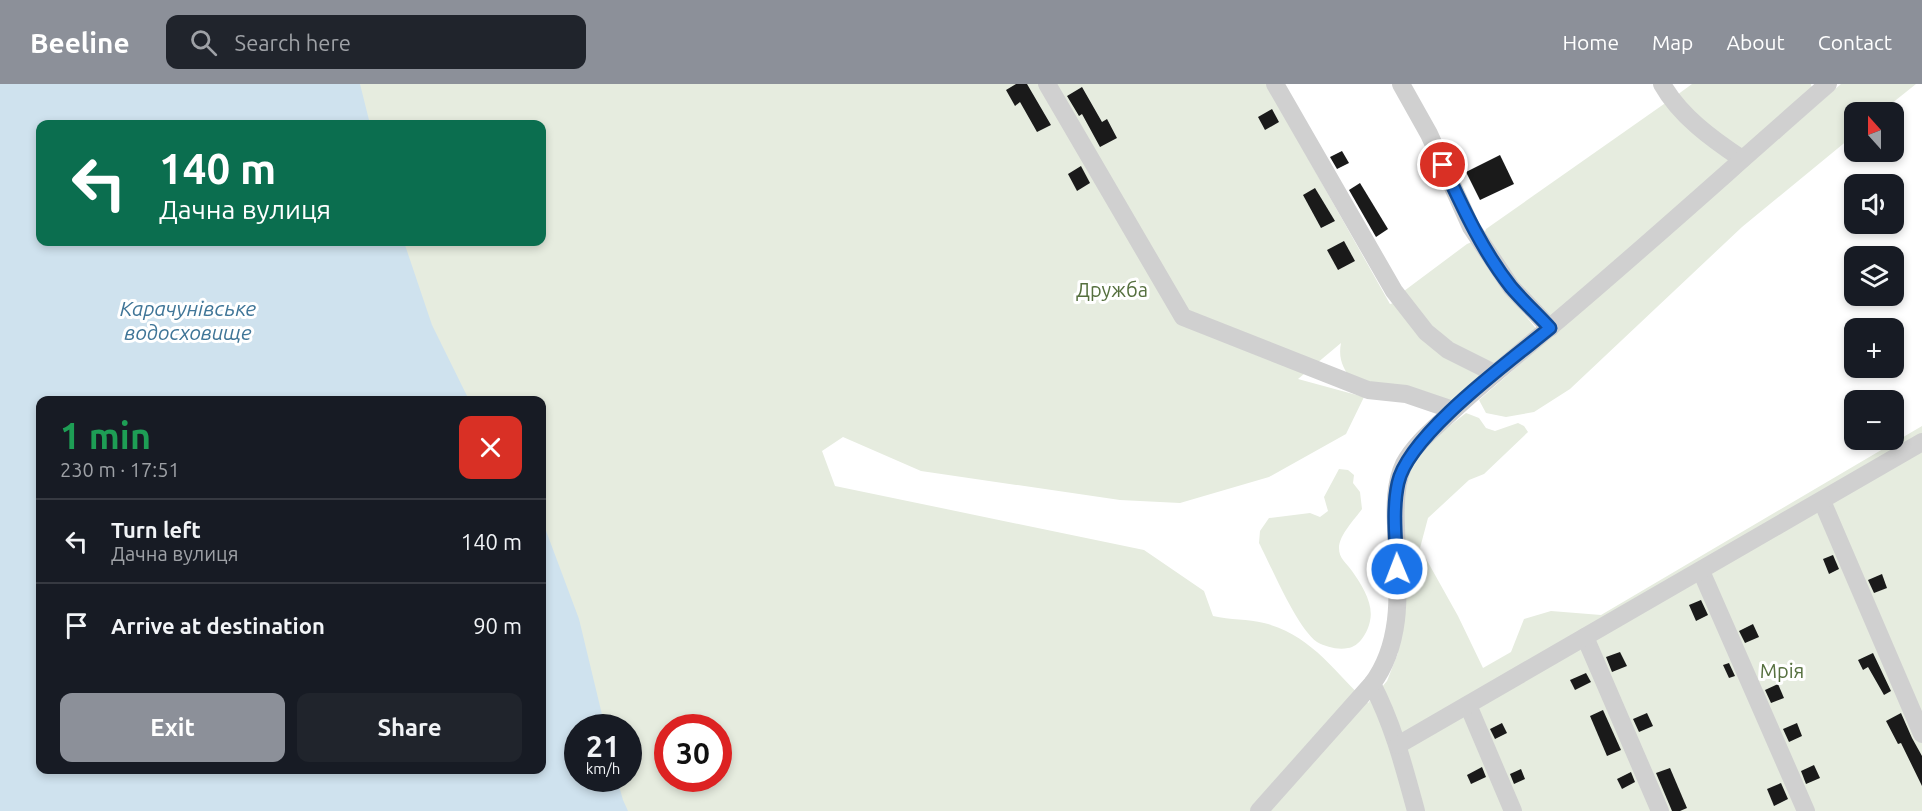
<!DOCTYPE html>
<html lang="en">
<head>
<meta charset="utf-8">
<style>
  body { margin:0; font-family:Ubuntu,sans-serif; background:#20242c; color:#f1f3f6; height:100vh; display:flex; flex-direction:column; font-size:22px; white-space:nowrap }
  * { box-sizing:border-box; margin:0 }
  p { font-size:20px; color:#9ea1a6 }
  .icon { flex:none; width:33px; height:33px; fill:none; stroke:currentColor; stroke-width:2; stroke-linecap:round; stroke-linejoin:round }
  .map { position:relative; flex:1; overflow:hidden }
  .side { position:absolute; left:36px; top:312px; width:510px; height:378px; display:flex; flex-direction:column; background:#171b24; border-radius:12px; box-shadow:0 3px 9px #0003 }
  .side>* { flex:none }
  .hud { position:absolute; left:36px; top:36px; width:510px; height:126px; border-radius:12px; box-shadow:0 3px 9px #0003; background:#0b6e4f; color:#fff; overflow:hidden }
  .needle { width:39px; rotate:339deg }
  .buttons { position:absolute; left:1844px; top:18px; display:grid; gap:12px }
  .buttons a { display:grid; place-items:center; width:60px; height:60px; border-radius:12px; background:#171b24; box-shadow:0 3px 9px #0003; font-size:30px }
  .speed { position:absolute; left:564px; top:630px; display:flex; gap:12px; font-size:30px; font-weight:700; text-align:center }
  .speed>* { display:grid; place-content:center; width:78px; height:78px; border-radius:50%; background:#171b24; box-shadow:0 3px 9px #0003; line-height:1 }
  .speed small { font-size:15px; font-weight:400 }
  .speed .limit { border:9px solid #d22; background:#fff; color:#111 }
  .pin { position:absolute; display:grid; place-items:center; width:51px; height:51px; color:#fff; margin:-26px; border:3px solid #fff; border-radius:50%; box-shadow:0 2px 6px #0007 }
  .me { position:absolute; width:66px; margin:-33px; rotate:359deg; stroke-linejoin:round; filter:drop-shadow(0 0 4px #0008) }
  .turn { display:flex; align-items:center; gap:21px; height:126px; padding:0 24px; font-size:27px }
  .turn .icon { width:78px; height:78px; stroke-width:2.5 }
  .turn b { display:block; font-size:42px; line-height:51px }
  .round { display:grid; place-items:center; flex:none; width:63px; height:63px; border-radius:12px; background:#20242c }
  .summary { display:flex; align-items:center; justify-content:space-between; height:102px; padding:0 24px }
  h1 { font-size:36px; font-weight:600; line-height:45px; color:#1e9e55 }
  .button { display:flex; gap:12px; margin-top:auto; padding:12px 24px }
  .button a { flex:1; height:69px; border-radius:12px; background:#8c9099; color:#fff; font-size:24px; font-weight:600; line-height:69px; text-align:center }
  .button a+a { background:#20242c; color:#f1f3f6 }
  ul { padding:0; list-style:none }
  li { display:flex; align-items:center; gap:18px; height:84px; padding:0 24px; border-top:2px solid #363941 }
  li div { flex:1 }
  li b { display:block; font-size:22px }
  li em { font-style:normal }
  header { display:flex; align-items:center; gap:36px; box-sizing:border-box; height:84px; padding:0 30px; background:#8c9099; color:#fff }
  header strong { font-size:28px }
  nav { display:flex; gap:33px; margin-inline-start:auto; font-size:21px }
  .search { width:420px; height:54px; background:#20242c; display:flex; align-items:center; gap:15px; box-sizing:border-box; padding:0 21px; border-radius:12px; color:#9ea1a6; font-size:22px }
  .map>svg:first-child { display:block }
  .green { fill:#e6ecdf; fill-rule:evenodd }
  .water { fill:#cfe2ee }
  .building { fill:#1a1a1a }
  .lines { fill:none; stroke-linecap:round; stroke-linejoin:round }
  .minor { stroke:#d0d0d0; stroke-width:18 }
  .route-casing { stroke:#114b97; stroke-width:15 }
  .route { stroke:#1a73e8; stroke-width:10 }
  .labels { text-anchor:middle; stroke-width:6; stroke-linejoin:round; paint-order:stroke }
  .park-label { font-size:20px; fill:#56703f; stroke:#fff }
  .water-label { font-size:21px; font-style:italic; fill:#3f7597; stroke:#fff }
</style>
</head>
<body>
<header>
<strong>Beeline</strong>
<div class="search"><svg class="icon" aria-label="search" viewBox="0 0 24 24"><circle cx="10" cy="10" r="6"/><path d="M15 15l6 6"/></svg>Search here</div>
<nav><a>Home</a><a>Map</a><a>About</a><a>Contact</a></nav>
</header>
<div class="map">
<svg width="1922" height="727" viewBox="0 0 1922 727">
  <rect width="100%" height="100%" fill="#fff"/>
  <g class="green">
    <path d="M299 0H1266L1390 220 1394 219 1485 292 1449 320 1352 297C1343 284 1338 275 1341 259L1298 295 1364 313 1346 350 1269 393 1180 419 1120 416 921 387 843 353 822 367 835 402 1144 466 1204 507 1213 532C1230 536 1248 535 1264 539 1312 551 1334 588 1368 619L1387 597 1398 569 1402 401 1422 364 1466 329 1479 334 1486 344 1495 347 1518 339 1524 342 1528 348 1484 390 1469 396 1428 434 1420 464 1458 532 1483 584 1511 568 1524 535 1551 527 1601 531 1922 342V727H560L542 667V316H418L367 158H542V40H315ZM578 644H628V694H578ZM668 644H718V694H668Z"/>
    <path d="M1692 0H1811L1812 5 1741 69 1713 50 1677 11Z"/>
    <path d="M1841 0H1916L1881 28H1854V51L1742 143 1570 305 1534 328 1506 333 1486 329 1479 316Z"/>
    <path d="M1664 20H1669L1733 75 1549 236 1515 201 1484 150 1486 145Z"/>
    <path d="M1472 158 1505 207 1538 247 1494 284 1430 245 1404 207 1467 160Z"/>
    <path d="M1339 385 1348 386 1354 391 1353 399 1360 408 1362 425C1355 435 1339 451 1339 464 1339 475 1346 478 1352 487 1362 501 1374 520 1370 537 1368 548 1359 563 1348 564 1338 566 1326 563 1317 558 1297 544 1271 482 1259 459L1260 447 1269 434 1310 429 1320 433 1328 427 1324 413Z"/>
  </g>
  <path class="water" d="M0 0H360L370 40H40V158H404L432 241 469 316H40V686H542V436L579 535 605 643 578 644V694L617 695 623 716 628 727H0Z"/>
  <g class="building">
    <path d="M1016 0H1027L1051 41 1037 48 1020 18 1015 22 1006 6Z"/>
    <path d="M1082 3 1102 38 1107 35 1117 54 1100 63 1082 30 1079 32 1067 12Z"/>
    <path d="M1272 25 1279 38 1265 46 1258 33Z"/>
    <path d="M1342 67 1349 79 1337 85 1330 73Z"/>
    <path d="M1500 71 1514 100 1480 116 1466 88Z"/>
    <path d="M1081 82 1090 99 1077 107 1068 90Z"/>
    <path d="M1360 99 1388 145 1376 153 1349 106Z"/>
    <path d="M1315 104 1335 137 1321 144 1303 111Z"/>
    <path d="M1344 157 1355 177 1338 186 1327 166Z"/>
    <path d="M1833 471 1839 485 1829 490 1823 475Z"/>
    <path d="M1882 490 1887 504 1874 509 1868 496Z"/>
    <path d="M1701 516 1708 531 1696 537 1689 521Z"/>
    <path d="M1753 540 1759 553 1745 559 1739 547Z"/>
    <path d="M1620 568 1627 582 1612 588 1606 573Z"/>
    <path d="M1873 569 1891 607 1884 611 1868 583 1863 586 1858 576Z"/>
    <path d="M1729 579 1735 592 1729 594 1723 581Z"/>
    <path d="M1586 589 1591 598 1575 606 1570 596Z"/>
    <path d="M1778 600 1784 614 1771 619 1765 606Z"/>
    <path d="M1603 626 1621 666 1607 672 1590 632Z"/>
    <path d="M1647 629 1653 642 1639 648 1633 635Z"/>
    <path d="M1901 629 1912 654 1922 672V702L1901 659 1898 660 1886 637Z"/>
    <path d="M1502 639 1507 649 1495 655 1490 645Z"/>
    <path d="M1797 639 1802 652 1789 658 1783 645Z"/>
    <path d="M1814 681 1820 694 1806 700 1801 687Z"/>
    <path d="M1482 683 1486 693 1471 700 1467 691Z"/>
    <path d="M1670 684 1687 724 1680 727H1672L1656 689Z"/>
    <path d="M1521 685 1525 695 1514 700 1510 690Z"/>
    <path d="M1631 688 1635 698 1622 705 1617 695Z"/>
    <path d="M1781 699 1788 715 1774 722 1767 705Z"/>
  </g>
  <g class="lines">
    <g class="minor">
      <path d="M1047 0 1183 233 1368 306 1406 310 1453 326"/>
      <path d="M1275 0 1394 207 1426 248 1448 266 1494 289"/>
      <path d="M1401 0 1429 50 1471 143 1511 203 1550 244"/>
      <path d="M1662 0C1680 32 1712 55 1742 75"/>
      <path d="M1822 417 1922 650"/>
      <path d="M1701 487 1806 727"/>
      <path d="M1585 553 1660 727"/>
      <path d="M1372 600C1393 640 1404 683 1416 727"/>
      <path d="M1468 621 1513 727"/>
      <path d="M1398 661 1922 358"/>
      <path d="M1259 727 1372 600C1406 555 1397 495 1396 442 1395 422 1395 399 1404 380 1413 363 1429 349 1443 336 1476 304 1513 275 1549 244 1643 165 1735 81 1828 0"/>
    </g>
  </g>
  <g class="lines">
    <defs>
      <path id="route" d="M1397 485C1396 457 1392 426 1398 399 1408 351 1511 276 1550 244 1537 230 1523 217 1511 203 1482 166 1463 124 1443 81"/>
    </defs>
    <use href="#route" class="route-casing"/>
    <use href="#route" class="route"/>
  </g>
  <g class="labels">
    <g class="park-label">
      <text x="1112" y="213">Дружба</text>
      <text x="1782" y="594">Мрія</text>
    </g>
    <g class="water-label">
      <text x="188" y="232">Карачунівське<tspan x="188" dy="24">водосховище</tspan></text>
    </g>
  </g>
</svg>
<div class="buttons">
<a><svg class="needle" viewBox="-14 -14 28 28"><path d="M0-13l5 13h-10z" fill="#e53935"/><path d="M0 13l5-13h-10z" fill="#9ea1a6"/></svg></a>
<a><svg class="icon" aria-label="sound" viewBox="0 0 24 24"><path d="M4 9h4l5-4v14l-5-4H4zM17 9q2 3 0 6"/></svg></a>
<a><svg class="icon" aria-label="layers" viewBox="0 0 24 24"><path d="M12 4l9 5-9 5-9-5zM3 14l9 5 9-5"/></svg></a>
<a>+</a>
<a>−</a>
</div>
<div class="speed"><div>21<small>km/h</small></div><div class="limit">30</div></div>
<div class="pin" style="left:1443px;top:81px;background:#d93025"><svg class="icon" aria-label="arrive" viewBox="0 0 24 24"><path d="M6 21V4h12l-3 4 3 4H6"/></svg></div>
<svg class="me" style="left:1397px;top:485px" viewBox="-20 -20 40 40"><circle r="17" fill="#1a73e8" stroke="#fff" stroke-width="3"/><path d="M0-11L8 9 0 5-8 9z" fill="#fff"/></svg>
<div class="hud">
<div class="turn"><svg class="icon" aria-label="left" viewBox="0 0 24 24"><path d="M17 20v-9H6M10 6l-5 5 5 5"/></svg><div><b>140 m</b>Дачна вулиця</div></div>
</div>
<section class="side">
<div class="summary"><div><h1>1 min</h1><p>230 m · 17:51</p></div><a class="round" style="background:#d93025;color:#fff"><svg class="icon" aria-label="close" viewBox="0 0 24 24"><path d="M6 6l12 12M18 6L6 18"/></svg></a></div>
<ul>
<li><svg class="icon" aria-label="left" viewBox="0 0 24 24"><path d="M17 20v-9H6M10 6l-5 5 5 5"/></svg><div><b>Turn left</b><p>Дачна вулиця</p></div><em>140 m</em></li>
<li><svg class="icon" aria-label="arrive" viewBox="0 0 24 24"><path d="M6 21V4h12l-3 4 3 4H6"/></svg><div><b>Arrive at destination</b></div><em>90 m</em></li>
</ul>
<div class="button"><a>Exit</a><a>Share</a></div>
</section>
</div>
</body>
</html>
